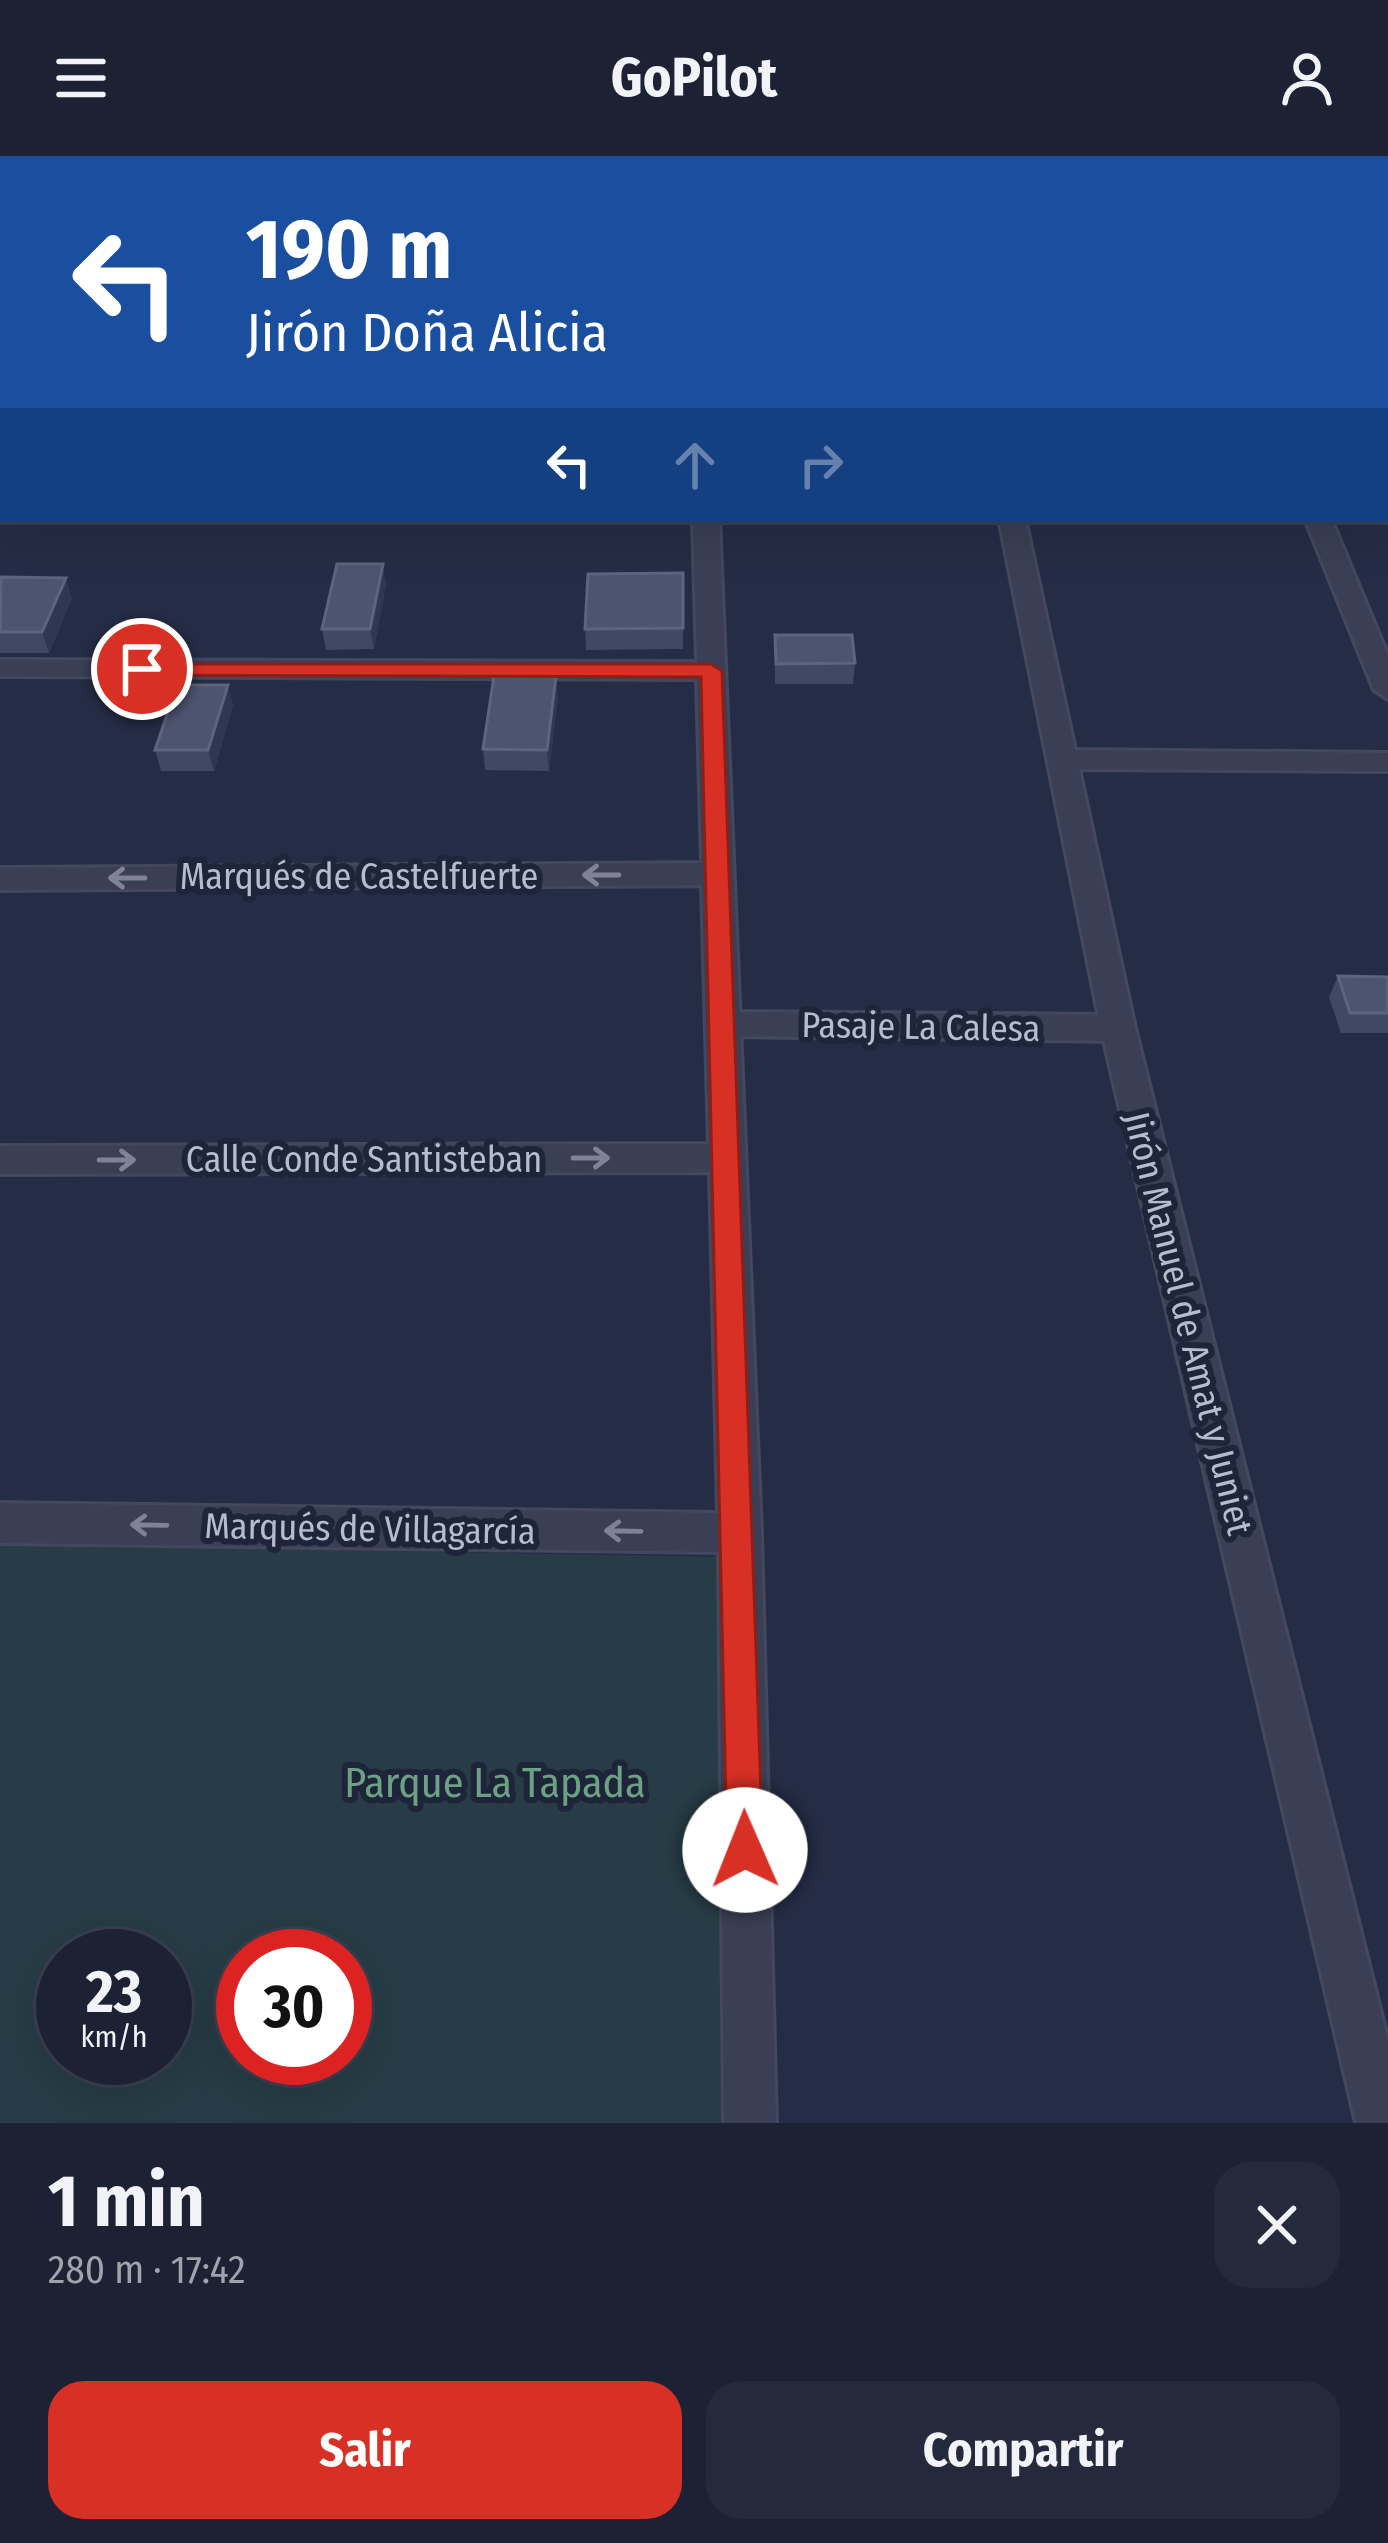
<!DOCTYPE html>
<html lang="es">
<head>
<meta charset="utf-8">
<style>
  body { margin:0; font-family:"Fira Sans Condensed",sans-serif; background:#25293c; color:#f1f3f6; height:100vh; display:flex; flex-direction:column; font-size:45px; white-space:nowrap }
  * { box-sizing:border-box; margin:0 }
  p { font-size:39px; color:#a0a3ac }
  .icon { flex:none; width:66px; height:66px; fill:none; stroke:currentColor; stroke-width:2; stroke-linecap:round; stroke-linejoin:round }
  .map { position:relative; height:1967px; overflow:hidden }
  .side { display:flex; flex-direction:column; background:#1c2134; flex:1 }
  .side>* { flex:none }
  .banner { position:absolute; left:0px; top:0px; width:1389px; height:366px; box-shadow:0 12px 48px #0002,0 0 0 3px #3a3e4f; background:#1a4fa0; color:#fff; overflow:hidden }
  .speed { position:absolute; left:36px; top:1773px; display:flex; gap:24px; font-size:60px; font-weight:700; text-align:center }
  .speed>* { display:grid; place-content:center; width:156px; height:156px; border-radius:50%; background:#1c2134; box-shadow:0 12px 48px #0002,0 0 0 3px #3a3e4f; line-height:1 }
  .speed small { font-size:30px; font-weight:400 }
  .speed .limit { border:18px solid #d22; background:#fff; color:#111 }
  .pin { position:absolute; display:grid; place-items:center; width:102px; height:102px; color:#fff; margin:-51px; border:6px solid #fff; border-radius:50%; box-shadow:0 3px 12px #0007 }
  .me { position:absolute; width:132px; margin:-66px; rotate:359deg; stroke-linejoin:round; filter:drop-shadow(0 0 9px #0008) }
  .turn { display:flex; align-items:center; gap:42px; height:252px; padding:0 48px; font-size:54px }
  .turn .icon { width:156px; height:156px; stroke-width:2.5 }
  .turn b { display:block; font-size:84px; line-height:102px }
  .lanes { display:flex; align-items:center; height:114px; padding:0 48px; background:#0003; justify-content:center; gap:60px; direction:ltr }
  .lanes .off { opacity:.35 }
  .round { display:grid; place-items:center; flex:none; width:126px; height:126px; border-radius:36px; background:#25293c }
  .head { display:flex; align-items:center; justify-content:space-between; height:204px; padding:0 48px }
  h1 { font-size:72px; font-weight:700; line-height:90px }
  .cta { display:flex; gap:24px; margin-top:auto; padding:24px 48px }
  .cta a { flex:1; height:138px; border-radius:36px; background:#d93025; color:#fff; font-size:48px; font-weight:700; line-height:138px; text-align:center }
  .cta a+a { background:#25293c; color:#f1f3f6 }
  header { display:flex; justify-content:space-between; align-items:center; height:156px; padding:0 48px; background:#1c2134; font-size:54px; font-weight:700 }
  .map>svg:first-child { display:block }
  .green { fill:#273c46; fill-rule:evenodd }
  .lines { fill:none; stroke-linecap:round; stroke-linejoin:round }
  .pedestrian-casing { stroke:#43485e; stroke-width:6 }
  .minor-casing { stroke:#43485e; stroke-width:6 }
  .tertiary-casing { stroke:#43485e; stroke-width:6 }
  .pedestrian { fill:#3a3f55; fill-rule:evenodd }
  .minor { fill:#3a3f55; fill-rule:evenodd }
  .tertiary { fill:#3a3f55; fill-rule:evenodd }
  .wall { fill:#404864 }
  .shaded-wall { fill:#303753 }
  .building { fill:#4d546f; stroke:#5d647e; stroke-width:3 }
  .oneway { stroke:#7f8398 }
  .route { fill:#d93025; stroke:#8d1f18; stroke-width:3 }
  .labels { text-anchor:middle; stroke-width:12; stroke-linejoin:round; paint-order:stroke }
  .street-label { font-size:36px; fill:#b7bbce; stroke:#1e243a }
  .near-park-label { font-size:42px; fill:#6da183; stroke:#1e243a }
</style>
</head>
<body>
<header><svg class="icon" aria-label="menu" viewBox="0 0 24 24"><path d="M4 6h16M4 12h16M4 18h16"/></svg>GoPilot<svg class="icon" aria-label="person" viewBox="0 0 24 24"><circle cx="12" cy="8" r="4"/><path d="M4 21q1-7 8-7t8 7"/></svg></header>
<div class="map">
<svg width="1388" height="1967" viewBox="0 0 1388 1967">
  <rect width="100%" height="100%" fill="#252c45"/>
  <g class="green">
    <path d="M414 0H869L874 3H411Z"/>
    <path d="M0 1388 722 1401 729 1967H0ZM63 1800H165V1902H63ZM243 1800H345V1902H243Z"/>
  </g>
  <g class="lines">
    <defs>
      <path id="pedestrian" d="M723 856 1118 859 1135 872 1118 885 723 880 706 868Z"/>
      <g id="minor">
        <path d="M142 0H164L140 3Z"/>
        <path d="M379 0H400L377 3Z"/>
        <path d="M903 0H926L928 3H905Z"/>
        <path d="M1388 19V36L1386 37V20Z"/>
        <rect x="1386" y="109" width="2" height="16"/>
        <rect x="0" y="185" width="3" height="14"/>
        <path d="M3 224V243L0 244V225Z"/>
        <rect x="0" y="333" width="3" height="14"/>
        <path d="M693 363H719L761 1377 776 1967H724L719 1396 0 1387V1347L718 1357 710 1016 0 1018V990L709 988 702 729 0 734V712L702 707 697 523 0 520V504L697 506Z"/>
        <path d="M999 363H1025L1075 594 1388 597V615L1079 613 1135 872 1388 1885V1967H1356L1101 872Z"/>
      </g>
      <g id="tertiary">
        <path d="M1149 0H1169L1170 3H1150Z"/>
        <path d="M1305 363H1331L1388 500V543L1374 534Z"/>
      </g>
    </defs>
    <use href="#pedestrian" class="pedestrian-casing"/>
    <use href="#minor" class="minor-casing"/>
    <use href="#tertiary" class="tertiary-casing"/>
    <use href="#pedestrian" class="pedestrian"/>
    <use href="#minor" class="minor"/>
    <use href="#tertiary" class="tertiary"/>
  </g>
  <g class="wall">
    <path d="M1215 0H1267L1266 3H1220L1215 2Z"/>
    <path d="M683 417V493L586 494 585 473Z"/>
    <path d="M0 423 72 442 49 497H0Z"/>
    <path d="M386 428 374 493 326 494 322 473Z"/>
    <path d="M775 479 855 507 853 528H775Z"/>
    <path d="M558 541 549 615 485 614 483 593Z"/>
    <path d="M233 549 214 615H161L155 594Z"/>
    <path d="M1338 820 1388 821V877H1341L1329 841Z"/>
  </g>
  <g class="shaded-wall">
    <path d="M383 408 386 428 374 493 370 473Z"/>
    <path d="M66 422 72 442 49 497 42 476Z"/>
    <path d="M556 520 558 541 549 615 547 594Z"/>
    <path d="M228 529 233 549 214 615 208 594Z"/>
  </g>
  <g class="building">
    <path d="M1061 0H1123L1124 3H1062Z"/>
    <path d="M337 408H383L370 473H322Z"/>
    <path d="M683 417V472L585 473 588 418Z"/>
    <path d="M1 421 66 422 42 476H0Z"/>
    <path d="M775 479H852L855 507 776 508Z"/>
    <path d="M494 520H556L547 594 483 593Z"/>
    <path d="M177 529H228L208 594H155Z"/>
    <path d="M1338 820 1388 821V857H1350Z"/>
  </g>
  <defs><path id="oneway-shaft" d="M-6 0H5M1.5-3L5.5 0L1.5 3" fill="none" stroke-width="1.6" stroke-linecap="round" stroke-linejoin="round" transform="scale(3)"/></defs>
  <g class="oneway">
    <use href="#oneway-shaft" transform="translate(601 719) rotate(180)"/>
    <use href="#oneway-shaft" transform="translate(127 722) rotate(180)"/>
    <use href="#oneway-shaft" transform="translate(591 1002)"/>
    <use href="#oneway-shaft" transform="translate(117 1004)"/>
    <use href="#oneway-shaft" transform="translate(149 1369) rotate(-179)"/>
    <use href="#oneway-shaft" transform="translate(623 1375) rotate(-179)"/>
  </g>
  <path class="route" d="M135 508H711L722 515 763 1694 758 1707 745 1713 732 1707 727 1694 701 521 142 519 135 517Z"/>
  <g class="labels">
    <g class="street-label">
      <text x="359" y="733">Marqués de Castelfuerte</text>
      <text transform="translate(921 870) rotate(1)" y="13">Pasaje La Calesa</text>
      <text x="364" y="1016">Calle Conde Santisteban</text>
      <text transform="translate(1189 1167) rotate(76)" y="13">Jirón Manuel de Amat y Juniet</text>
      <text transform="translate(370 1372) rotate(1)" y="13">Marqués de Villagarcía</text>
    </g>
    <g class="near-park-label">
      <text x="495" y="1641">Parque La Tapada</text>
    </g>
  </g>
</svg>
<div class="speed"><div>23<small>km/h</small></div><div class="limit">30</div></div>
<div class="pin" style="left:142px;top:513px;background:#d93025"><svg class="icon" aria-label="arrive" viewBox="0 0 24 24"><path d="M6 21V4h12l-3 4 3 4H6"/></svg></div>
<svg class="me" style="left:745px;top:1694px" viewBox="-20 -20 40 40"><circle r="19" fill="#fff"/><path d="M0-13L10 11 0 6-10 11z" fill="#d93025"/></svg>
<div class="banner">
<div class="turn"><svg class="icon" aria-label="left" viewBox="0 0 24 24"><path d="M17 20v-9H6M10 6l-5 5 5 5"/></svg><div><b>190 m</b>Jirón Doña Alicia</div></div>
<div class="lanes"><svg class="icon" aria-label="left" viewBox="0 0 24 24"><path d="M17 20v-9H6M10 6l-5 5 5 5"/></svg><svg class="icon off" aria-label="ahead" viewBox="0 0 24 24"><path d="M12 20V5M6 11l6-6 6 6"/></svg><svg class="icon off" aria-label="right" viewBox="0 0 24 24"><path d="M7 20v-9h11M14 6l5 5-5 5"/></svg></div>
</div>
</div>
<section class="side">
<div class="head"><div><h1>1 min</h1><p>280 m · 17:42</p></div><a class="round"><svg class="icon" aria-label="close" viewBox="0 0 24 24"><path d="M6 6l12 12M18 6L6 18"/></svg></a></div>
<div class="cta"><a>Salir</a><a>Compartir</a></div>
</section>
</body>
</html>
